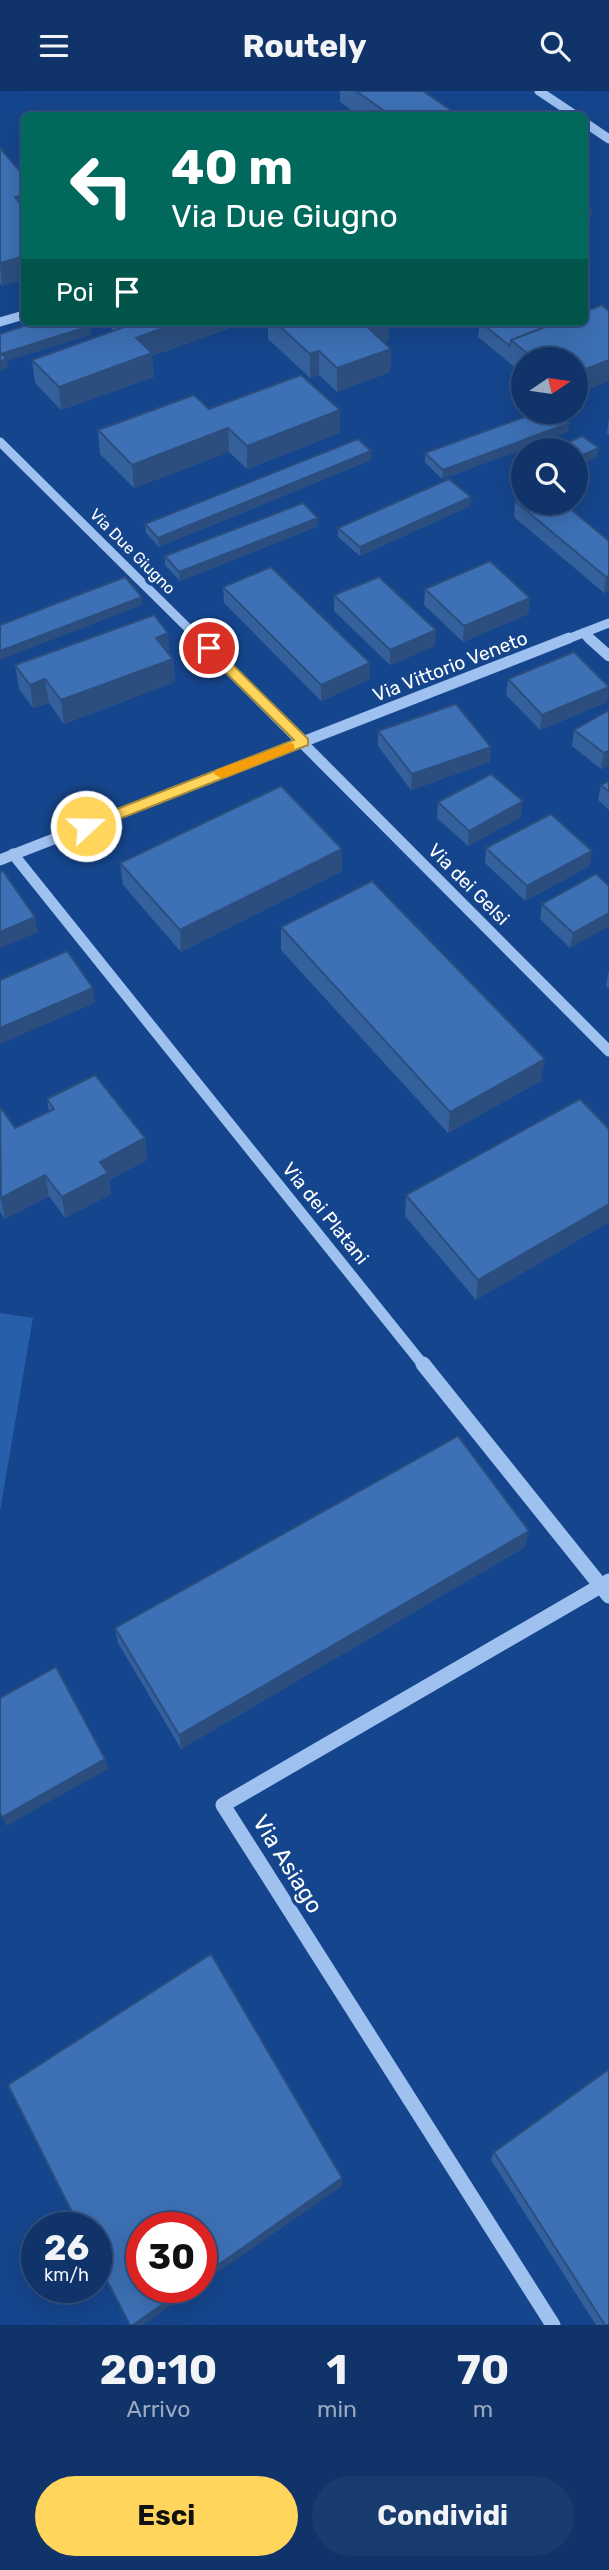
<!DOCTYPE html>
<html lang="it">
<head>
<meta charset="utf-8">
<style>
  body { margin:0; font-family:Rubik,sans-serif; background:#193c6f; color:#f1f3f6; height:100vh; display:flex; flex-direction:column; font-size:26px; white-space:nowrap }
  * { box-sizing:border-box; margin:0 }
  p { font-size:23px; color:#9caac0 }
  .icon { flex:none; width:38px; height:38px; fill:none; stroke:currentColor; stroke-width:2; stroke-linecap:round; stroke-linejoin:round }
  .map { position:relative; height:2234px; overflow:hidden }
  .details { display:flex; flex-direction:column; background:#103469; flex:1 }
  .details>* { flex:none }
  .banner { position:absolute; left:21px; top:21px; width:567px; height:214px; border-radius:10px; box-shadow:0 7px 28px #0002,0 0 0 2px #304f7d; background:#00695c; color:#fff; overflow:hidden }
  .needle { width:46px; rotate:77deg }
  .fabs { position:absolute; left:511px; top:256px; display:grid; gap:14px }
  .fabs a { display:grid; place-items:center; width:77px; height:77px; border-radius:50%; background:#103469; box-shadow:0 7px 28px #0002,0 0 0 2px #304f7d; font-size:35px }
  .speed { position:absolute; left:21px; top:2121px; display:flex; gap:14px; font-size:35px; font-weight:700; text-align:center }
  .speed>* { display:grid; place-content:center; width:91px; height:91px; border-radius:50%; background:#103469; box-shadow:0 7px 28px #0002,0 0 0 2px #304f7d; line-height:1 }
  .speed small { font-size:18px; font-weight:400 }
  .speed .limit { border:10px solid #d22; background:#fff; color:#111 }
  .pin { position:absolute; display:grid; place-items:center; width:60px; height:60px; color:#fff; margin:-30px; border:4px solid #fff; border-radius:50%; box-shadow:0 2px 7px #0007 }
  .me { position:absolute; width:77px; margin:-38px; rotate:69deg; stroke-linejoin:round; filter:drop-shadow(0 0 5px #0008) }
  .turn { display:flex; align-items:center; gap:24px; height:147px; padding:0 35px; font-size:32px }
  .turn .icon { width:91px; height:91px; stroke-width:2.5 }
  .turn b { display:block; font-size:49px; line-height:60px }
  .then { display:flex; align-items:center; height:66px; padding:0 35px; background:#0003; gap:14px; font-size:26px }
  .eta { display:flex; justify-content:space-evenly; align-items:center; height:119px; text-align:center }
  .eta b { font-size:42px; font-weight:700; line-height:49px }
  .cta { display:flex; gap:14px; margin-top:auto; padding:14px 35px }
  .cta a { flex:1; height:80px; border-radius:42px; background:#ffd55c; color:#111; font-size:28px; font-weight:700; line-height:80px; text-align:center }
  .cta a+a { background:#193c6f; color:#f1f3f6 }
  header { display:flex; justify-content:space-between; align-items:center; height:91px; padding:0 35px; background:#103469; font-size:32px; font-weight:700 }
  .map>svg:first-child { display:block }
  .green { fill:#275fab }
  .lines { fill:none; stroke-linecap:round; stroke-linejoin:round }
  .minor-far2 { stroke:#9ec1f0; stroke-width:9 }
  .minor-far1 { stroke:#9ec1f0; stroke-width:11 }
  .minor { stroke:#9ec1f0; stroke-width:15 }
  .wall { fill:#34609c }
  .shaded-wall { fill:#2b4e7f }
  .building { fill:#3d70b5; stroke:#2b4e7f; stroke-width:2 }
  .route { fill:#ffd55c; stroke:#a68a3c; stroke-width:2 }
  .slow { fill:#f59e0b }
  .labels { text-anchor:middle; stroke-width:7; stroke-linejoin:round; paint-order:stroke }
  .far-street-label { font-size:16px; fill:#fff; stroke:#15458c }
  .street-label { font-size:19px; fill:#fff; stroke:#15458c }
  .near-street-label { font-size:23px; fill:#fff; stroke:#15458c }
</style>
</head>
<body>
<header><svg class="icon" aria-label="menu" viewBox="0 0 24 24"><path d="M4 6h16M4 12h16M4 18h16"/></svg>Routely<svg class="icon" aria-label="search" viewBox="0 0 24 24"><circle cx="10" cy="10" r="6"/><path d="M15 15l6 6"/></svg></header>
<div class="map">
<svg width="609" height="2234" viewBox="0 0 609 2234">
  <rect width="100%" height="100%" fill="#15458c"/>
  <path class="green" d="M0 1222 33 1227 0 1420Z"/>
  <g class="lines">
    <g class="minor-far2">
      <path d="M539 0 575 24"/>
      <path d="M584 31 609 48"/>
      <path d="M0 231 24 224"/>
      <path d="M0 351 200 549"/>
      <path d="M583 542 591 549"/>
      <path d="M565 549 609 532"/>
    </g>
    <g class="minor-far1">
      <path d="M198 547 609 960"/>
      <path d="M589 547 609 565"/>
      <path d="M13 763 424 1275"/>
      <path d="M0 769 569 547"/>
    </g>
    <g class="minor">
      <path d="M423 1273 609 1505"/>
      <path d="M553 2234 223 1714 609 1490"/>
    </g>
  </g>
  <g class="wall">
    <path d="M340 0H423L458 24H358L340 11Z"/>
    <path d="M0 57 2 195 0 192Z"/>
    <path d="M609 220V290L576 303V268H523V283L478 246 480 231 547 235Z"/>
    <path d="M111 231H227L228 238 152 265 154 286 61 319 35 292 32 269 112 241Z"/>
    <path d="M268 231H389V249L384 251 391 258 390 281 337 301 319 284 310 287 268 248Z"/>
    <path d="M209 318 340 319V342L247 378 229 361 134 397 100 363 98 339Z"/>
    <path d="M609 326V344L607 342Z"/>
    <path d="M568 341 442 388 425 371V362Z"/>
    <path d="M371 369 159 456 146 442 145 433Z"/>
    <path d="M471 406 470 415 360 465 338 446V437Z"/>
    <path d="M515 410 609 450V500L604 502 514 426Z"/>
    <path d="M318 427V435L180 490 165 474V465Z"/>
    <path d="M223 496 370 572V588L321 610 224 512Z"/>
    <path d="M425 498 530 507 528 523 463 551 424 514Z"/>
    <path d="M334 504 435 555 390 574 334 520Z"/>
    <path d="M170 564 173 568 175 591 64 633 49 612 33 617 19 598 15 574Z"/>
    <path d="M508 588 607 611 540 639 506 604Z"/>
    <path d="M609 619V674L601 678 572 655 574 639Z"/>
    <path d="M378 640 490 671 411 699 378 655Z"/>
    <path d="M609 690V719L598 709 601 694Z"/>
    <path d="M438 711 521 726 468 755 437 727Z"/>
    <path d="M486 757 590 775 525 810 485 772Z"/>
    <path d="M342 758V780L181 861 123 794 120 772Z"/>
    <path d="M596 783 570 857 540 828 542 813Z"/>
    <path d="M281 836 541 990 448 1042 281 859Z"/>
    <path d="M609 879V898L606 895Z"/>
    <path d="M47 1008 145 1047 147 1069 109 1089 111 1103 65 1127 49 1105 5 1128 0 1121V1018L15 1037 49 1021Z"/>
    <path d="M609 1038V1131L476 1209 405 1125 406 1104Z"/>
    <path d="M525 1456 181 1658 118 1552 115 1537Z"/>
    <path d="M494 2061 609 2234H596L491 2069Z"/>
  </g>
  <g class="shaded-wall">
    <path d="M24 104V128L15 106Z"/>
    <path d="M592 119 589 142 584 143V121Z"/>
    <path d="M24 165V189L2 195 0 172Z"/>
    <path d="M180 231H227L228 238 152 265 154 286 61 319 59 296 136 247Z"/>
    <path d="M374 231H389V249L365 258V234Z"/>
    <path d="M90 235 91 244 7 270 8 276 0 280 1 263Z"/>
    <path d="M391 258 390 281 337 301V277Z"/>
    <path d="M319 260V284L310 287V263Z"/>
    <path d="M609 269V290L576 303V282Z"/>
    <path d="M340 319V342L247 378V355Z"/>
    <path d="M569 332 568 341 442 388 443 379Z"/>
    <path d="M228 337 229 361 134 397 132 374Z"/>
    <path d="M599 357 597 366 576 376V367Z"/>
    <path d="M371 360V369L159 456 158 447Z"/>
    <path d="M471 406 470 415 360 465V456Z"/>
    <path d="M318 427V435L180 490 179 481Z"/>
    <path d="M609 485V500L604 502 606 486Z"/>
    <path d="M142 506V514L0 569V560Z"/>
    <path d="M530 507 528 523 463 551 464 535Z"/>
    <path d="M436 539 435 555 390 574V559Z"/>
    <path d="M168 542 170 565 156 547Z"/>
    <path d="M173 568 175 591 64 633 61 609Z"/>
    <path d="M370 572V588L321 610V594Z"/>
    <path d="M45 588 49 612 33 617 30 594Z"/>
    <path d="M609 596 607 611 540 639 542 624Z"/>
    <path d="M491 656 490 671 411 699 412 683Z"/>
    <path d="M609 660V674L601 678 604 662Z"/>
    <path d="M523 710 521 726 468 755 469 740Z"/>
    <path d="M342 758V780L181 861 180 839Z"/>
    <path d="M592 760 590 775 525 810 527 795Z"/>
    <path d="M609 822V835L570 857 573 842Z"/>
    <path d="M35 826 38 841 0 857V841Z"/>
    <path d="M93 897 95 912 0 953V937Z"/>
    <path d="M545 968 541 990 448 1042 450 1021Z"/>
    <path d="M145 1047 147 1069 109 1089 111 1103 65 1127 62 1106 100 1071Z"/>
    <path d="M45 1084 49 1105 5 1128 1 1107Z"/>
    <path d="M609 1113V1131L476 1209 478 1189Z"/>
    <path d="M529 1440 525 1456 181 1658 179 1644Z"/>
    <path d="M105 1668 108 1678 6 1735 2 1726Z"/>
    <path d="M342 2087V2095L201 2193V2186Z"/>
    <path d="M187 2196H197L143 2234H133Z"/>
  </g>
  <g class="building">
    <path d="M356 0H423L458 24H390Z"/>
    <path d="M0 57 24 85V104L15 106 24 117V165L0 172Z"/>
    <path d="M584 113 592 119 584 121Z"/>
    <path d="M602 214 609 220V269L576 282V268H534L511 249 558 231H584V221Z"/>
    <path d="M36 231H85L90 235 1 263 7 267 0 271V243Z"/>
    <path d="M123 231H180L136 247 152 262 59 296 32 269 127 235Z"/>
    <path d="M275 231H374L365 234 391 258 337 277 319 260 310 263Z"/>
    <path d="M480 231H542L547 235 511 249 510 255Z"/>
    <path d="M301 284 340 319 247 355 228 337 132 374 98 339 194 304 209 318Z"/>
    <path d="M541 320H556L569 332 443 379 425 362Z"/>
    <path d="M582 345 599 357 576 367V359H551Z"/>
    <path d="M358 348 371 360 158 447 145 433Z"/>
    <path d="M449 388 471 406 360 456 338 437Z"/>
    <path d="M523 407V411H562L609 450V485L606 486 515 410Z"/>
    <path d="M303 412 318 427 179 481 165 465Z"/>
    <path d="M490 470 530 507 464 535 425 498Z"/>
    <path d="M271 476 370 572 321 594 223 496Z"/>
    <path d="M125 486 142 506 0 560V534Z"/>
    <path d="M379 486 436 539 390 559 334 504Z"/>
    <path d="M154 524 168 542 156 547 173 568 61 609 45 588 30 594 15 574Z"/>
    <path d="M574 561 609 596 542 624 508 588Z"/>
    <path d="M456 613 491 656 412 683 378 640Z"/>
    <path d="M609 619V660L604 662 574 639Z"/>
    <path d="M491 683 523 710 469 740 438 711Z"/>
    <path d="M609 690V701L601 694Z"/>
    <path d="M281 695 342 758 180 839 120 772Z"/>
    <path d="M551 723 592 760 527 795 486 757Z"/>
    <path d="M3 780 35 826 0 841V781Z"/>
    <path d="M596 783 609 795V822L573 842 542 813Z"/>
    <path d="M372 790 545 968 450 1021 281 836Z"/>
    <path d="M67 860 93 897 0 937V889Z"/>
    <path d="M95 984 145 1047 100 1071 108 1082 62 1106 45 1084 1 1107 0 1018 1 1017 15 1037 54 1018 47 1008Z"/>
    <path d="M580 1008 609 1038V1113L478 1189 406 1104Z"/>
    <path d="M458 1345 529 1440 179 1644 115 1537Z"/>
    <path d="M56 1576 105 1668 2 1726 0 1721V1607Z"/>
    <path d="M211 1863 342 2087 201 2186V2137H142V2196H187L133 2234H130L96 2168V2137H80L8 1994Z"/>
    <path d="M609 1978V2234H605L494 2061Z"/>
  </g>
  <path class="route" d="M209 553 213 554 308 648V654L91 739H81V732L294 649 204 560 202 557Z"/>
  <path class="slow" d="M290 652 294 653V659L226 686 221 687 214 683 216 679Z"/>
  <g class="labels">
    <g class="far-street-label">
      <text transform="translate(133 460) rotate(45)" y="6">Via Due Giugno</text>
    </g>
    <g class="street-label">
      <text transform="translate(450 575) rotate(-21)" y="7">Via Vittorio Veneto</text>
      <text transform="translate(469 793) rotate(45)" y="7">Via dei Gelsi</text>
      <text transform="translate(326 1122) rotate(51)" y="7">Via dei Platani</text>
    </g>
    <g class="near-street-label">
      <text transform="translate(288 1773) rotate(58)" y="8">Via Asiago</text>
    </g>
  </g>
</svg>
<div class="fabs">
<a><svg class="needle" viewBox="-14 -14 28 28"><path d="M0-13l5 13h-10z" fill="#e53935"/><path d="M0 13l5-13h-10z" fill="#9caac0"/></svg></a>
<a><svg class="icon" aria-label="search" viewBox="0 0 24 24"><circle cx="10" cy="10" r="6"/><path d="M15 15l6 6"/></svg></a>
</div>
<div class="speed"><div>26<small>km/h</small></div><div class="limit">30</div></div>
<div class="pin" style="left:209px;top:557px;background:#d93025"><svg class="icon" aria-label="arrive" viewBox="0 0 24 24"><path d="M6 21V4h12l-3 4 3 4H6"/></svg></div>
<svg class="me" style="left:86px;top:735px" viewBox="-20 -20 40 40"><circle r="17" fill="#ffd55c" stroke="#fff" stroke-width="3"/><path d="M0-11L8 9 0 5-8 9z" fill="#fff"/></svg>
<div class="banner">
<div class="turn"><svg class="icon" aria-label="left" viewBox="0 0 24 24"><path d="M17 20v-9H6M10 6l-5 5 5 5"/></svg><div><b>40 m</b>Via Due Giugno</div></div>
<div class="then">Poi<svg class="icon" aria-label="arrive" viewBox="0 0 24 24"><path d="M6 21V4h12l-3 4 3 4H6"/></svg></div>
</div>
</div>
<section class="details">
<div class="eta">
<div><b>20:10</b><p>Arrivo</p></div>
<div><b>1</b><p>min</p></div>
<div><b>70</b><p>m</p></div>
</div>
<div class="cta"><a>Esci</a><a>Condividi</a></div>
</section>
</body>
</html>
